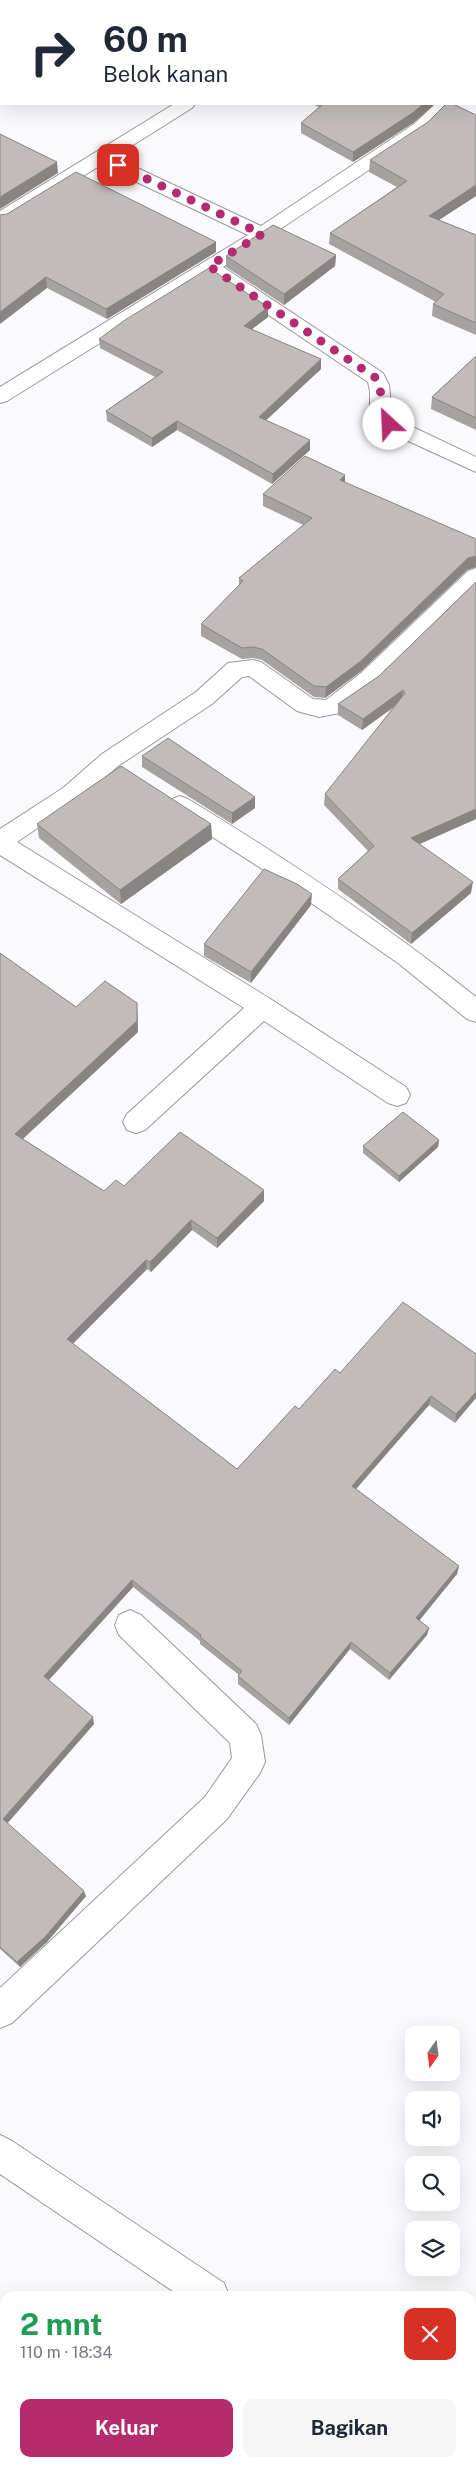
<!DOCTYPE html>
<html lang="id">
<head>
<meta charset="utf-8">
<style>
  body { margin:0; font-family:"Public Sans",sans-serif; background:#f6f6f7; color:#1f2937; height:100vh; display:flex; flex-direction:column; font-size:19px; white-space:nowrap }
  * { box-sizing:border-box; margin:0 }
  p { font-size:16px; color:#747a83 }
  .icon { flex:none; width:28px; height:28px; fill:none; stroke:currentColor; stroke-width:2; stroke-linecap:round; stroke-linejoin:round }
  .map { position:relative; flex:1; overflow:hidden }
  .panel { position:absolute; left:0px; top:2291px; width:476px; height:176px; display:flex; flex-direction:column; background:#fff; border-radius:15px 15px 0 0; box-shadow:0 5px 20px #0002 }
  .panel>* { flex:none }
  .top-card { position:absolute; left:0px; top:0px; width:476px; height:105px; box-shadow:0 5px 20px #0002; background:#fff; color:#1f2937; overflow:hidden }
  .needle { width:32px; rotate:194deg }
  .fabs { position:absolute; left:405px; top:2026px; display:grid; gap:10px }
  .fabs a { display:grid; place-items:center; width:55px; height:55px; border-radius:10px; background:#fff; box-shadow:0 5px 20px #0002; font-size:25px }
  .pin { position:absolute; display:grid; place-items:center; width:42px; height:42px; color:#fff; margin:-21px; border-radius:10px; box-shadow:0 2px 8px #0006 }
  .me { position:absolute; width:55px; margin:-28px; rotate:335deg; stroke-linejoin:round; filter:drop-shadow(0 0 4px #0008) }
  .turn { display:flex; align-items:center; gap:18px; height:105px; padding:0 20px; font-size:22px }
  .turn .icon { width:65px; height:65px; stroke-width:2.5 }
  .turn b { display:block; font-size:35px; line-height:42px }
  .round { display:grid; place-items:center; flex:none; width:52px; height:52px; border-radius:10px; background:#f6f6f7 }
  .summary { display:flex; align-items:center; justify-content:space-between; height:85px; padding:0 20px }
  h1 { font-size:30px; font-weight:700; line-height:38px; color:#1e9e55 }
  .action { display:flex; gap:10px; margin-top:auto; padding:10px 20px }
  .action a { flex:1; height:58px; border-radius:10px; background:#b42c6e; color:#fff; font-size:20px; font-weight:700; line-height:58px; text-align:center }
  .action a+a { background:#f6f6f7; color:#1f2937 }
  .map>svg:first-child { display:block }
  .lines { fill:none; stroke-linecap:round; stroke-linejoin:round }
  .street-casing { stroke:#99999e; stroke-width:2 }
  .street { fill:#fff; fill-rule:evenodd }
  .wall { fill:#a6a29f }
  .shaded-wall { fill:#878482 }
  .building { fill:#c1bcb9; stroke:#878482 }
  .route { stroke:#b42c6e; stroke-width:9; stroke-dasharray:0 16.2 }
</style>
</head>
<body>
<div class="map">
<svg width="476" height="2467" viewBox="0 0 476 2467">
  <rect width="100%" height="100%" fill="#fafafe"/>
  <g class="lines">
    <defs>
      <g id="street">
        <rect x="475" y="54" width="1" height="10"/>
        <path d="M174 104H195L192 108 114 157 261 226 414 124 435 104H454L426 132 223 267 383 373 389 385 392 415 396 419 476 457V472L382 429 370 413V391L368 382 209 275 7 401 0 403V387L248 235 101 165 7 223 0 225V211Z"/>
        <path d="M476 568V589L377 685 340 713 319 717 297 711 249 676 242 677 212 704 118 766 79 800 17 842 272 1000 406 1087 410 1095 406 1103 397 1106 388 1103 264 1021 145 1130 136 1133 127 1130 123 1122 127 1114 244 1008 0 855V829L63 788 102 754 196 692 228 663 253 660 261 662 313 699 326 700 361 673 468 571Z"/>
        <path d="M180 796 188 799C288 860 385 924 476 997V1022L467 1019 398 963 259 867 172 811 168 805 172 799Z"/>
        <path d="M130 1610 141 1615 256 1724 261 1735 265 1762 260 1773 227 1819 12 2023 0 2028V1988L205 1797 232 1758 230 1743 119 1635 115 1625 119 1615Z"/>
        <path d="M0 2135 12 2141 224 2283 229 2296H180L0 2174Z"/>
        <path d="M421 2462H463L465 2467H423Z"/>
      </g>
    </defs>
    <use href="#street" class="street-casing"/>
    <use href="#street" class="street"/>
  </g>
  <g class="wall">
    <path d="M0 0 1 1V83L0 82Z"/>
    <path d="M311 104H435L413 123 353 162 301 133V123L319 107Z"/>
    <path d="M476 115V196L439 220 476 235V335L432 316 433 304 436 302 329 244 330 233 397 187 369 172 370 160Z"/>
    <path d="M0 215 216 242V252L107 319 47 288Z"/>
    <path d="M336 255 335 266 284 305 226 267V256Z"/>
    <path d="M268 307V317L252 329 321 369 266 420 310 450 272 484 177 430 152 447 107 421 106 411 155 377 100 348 99 339Z"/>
    <path d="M476 356V430L431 409 432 397Z"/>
    <path d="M345 482 467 570 360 672 325 698 314 697 262 660 253 658 242 659 201 636V624L239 586V578L303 525 263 506V494Z"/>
    <path d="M476 582V819L420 844 471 893 411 944 338 889V879L368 851 324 805 325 794 396 706 362 730 338 715V704L379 676Z"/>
    <path d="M142 756 255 797V808L232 824 142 767Z"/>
    <path d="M37 824H211L212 839 121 904 39 838Z"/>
    <path d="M311 905 251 983 204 956V944Z"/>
    <path d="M0 953 76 1007 137 1003 138 1032 23 1139 104 1191 124 1186 264 1201 217 1248 192 1230 151 1272 147 1269 73 1344 237 1469 299 1409 340 1373 476 1354 455 1423 429 1405 355 1489 459 1566 457 1574 419 1620 429 1628 427 1635 389 1680 350 1649 289 1725 238 1684V1676L239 1675 200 1644V1641L133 1587 49 1680 94 1724 7 1823 86 1896 47 1942 20 1967 0 1949Z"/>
    <path d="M439 1140 438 1147 399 1182 363 1153V1146Z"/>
  </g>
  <g class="shaded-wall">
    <path d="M423 104H435L413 123 353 162V152Z"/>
    <path d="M57 162 58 173 0 209V197Z"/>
    <path d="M476 185V196L428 227 429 216Z"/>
    <path d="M216 242V252L107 319 106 309Z"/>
    <path d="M336 255 335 266 284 305V294Z"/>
    <path d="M46 277 47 288 0 324V312Z"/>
    <path d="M268 307V317L244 335V326Z"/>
    <path d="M321 359V369L259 427V417Z"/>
    <path d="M177 421V430L152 447V438Z"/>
    <path d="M310 440V450L272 484 273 474Z"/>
    <path d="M345 475V486L340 480Z"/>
    <path d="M476 556V567L467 570 360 672 325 698 326 687 468 558Z"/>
    <path d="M403 690 401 701 362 730 363 719Z"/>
    <path d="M255 797V808L232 824V813Z"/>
    <path d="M476 809V819L410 848 411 838Z"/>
    <path d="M211 824 212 839 121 904 120 890Z"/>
    <path d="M473 882 471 893 411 944 412 933Z"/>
    <path d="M312 894 311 905 251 983V972Z"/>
    <path d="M137 1003 138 1032 17 1144 15 1134Z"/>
    <path d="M439 1140 438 1147 399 1182V1176Z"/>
    <path d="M264 1190V1201L217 1248V1238Z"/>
    <path d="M191 1220 192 1230 151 1272 150 1262Z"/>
    <path d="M146 1260 147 1269 68 1348 67 1339Z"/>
    <path d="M476 1392V1398L455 1423 456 1414Z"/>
    <path d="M431 1396 429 1405 351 1495 352 1486Z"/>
    <path d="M459 1566 457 1574 415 1626 416 1618Z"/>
    <path d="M132 1580 133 1587 46 1683 44 1676Z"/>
    <path d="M429 1628 427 1635 389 1680 390 1673Z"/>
    <path d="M351 1642 350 1649 289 1725V1718Z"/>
    <path d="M93 1717 94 1724 6 1825 3 1819Z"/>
    <path d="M84 1891 86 1896 47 1942 20 1967 17 1962Z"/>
  </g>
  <g class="building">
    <path d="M0 0H254L256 1H1V73L0 72Z"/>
    <path d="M323 104H423L414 112 353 152 301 123Z"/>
    <path d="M446 104H453L476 115V185L429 216 476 235V323L433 304 444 294 330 233 407 181 370 160 428 122Z"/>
    <path d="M0 134 57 162 0 197Z"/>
    <path d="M76 172 216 242 106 309 46 277 0 312V215L7 214Z"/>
    <path d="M273 225 336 255 284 294 226 256Z"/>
    <path d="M209 268 268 307 244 326 321 359 259 417 310 440 273 474 177 421 152 438 106 411 163 372 99 339 125 320Z"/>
    <path d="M476 356V418L432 397Z"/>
    <path d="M305 456 345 475 340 480 476 539V556L468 558 361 661 326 687 314 686 262 649 253 647 242 648 201 624 243 581 239 578 312 518 263 494Z"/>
    <path d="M476 582V809L411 838 473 882 412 933 338 879 374 846 325 794 405 693 403 690 363 719 338 704 379 676Z"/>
    <path d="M168 738 255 797 232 813 142 756Z"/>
    <path d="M121 766 211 824 120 890 37 824Z"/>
    <path d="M264 869 297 884 312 894 251 972 204 944Z"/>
    <path d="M0 953 76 1007 105 981 137 1003V1021L15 1134 104 1191 116 1180 124 1186 180 1132 264 1190 217 1238 191 1220 150 1262 146 1260 67 1339 237 1469 295 1406 299 1409 335 1369 340 1373 403 1302 476 1354V1392L456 1414 431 1396 352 1486 459 1566 416 1618 429 1628 390 1673 351 1642 289 1718 238 1676 242 1671 200 1637 201 1635 132 1580 44 1676 93 1717 3 1819 84 1891 45 1937 17 1962 0 1947Z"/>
    <path d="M403 1112 439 1140 399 1176 363 1146Z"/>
  </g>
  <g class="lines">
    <path class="route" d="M118 165 262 234 209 266 376 378C388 396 370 410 389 424"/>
  </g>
</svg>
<div class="fabs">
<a><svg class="needle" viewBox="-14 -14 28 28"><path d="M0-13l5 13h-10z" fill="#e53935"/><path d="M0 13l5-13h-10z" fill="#747a83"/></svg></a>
<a><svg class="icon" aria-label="sound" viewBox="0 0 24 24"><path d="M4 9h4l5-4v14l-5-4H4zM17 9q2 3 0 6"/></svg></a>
<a><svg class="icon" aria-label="search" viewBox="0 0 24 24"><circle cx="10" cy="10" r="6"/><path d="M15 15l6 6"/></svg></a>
<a><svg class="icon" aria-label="layers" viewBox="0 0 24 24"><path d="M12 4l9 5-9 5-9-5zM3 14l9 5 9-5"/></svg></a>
</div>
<div class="pin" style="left:118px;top:165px;background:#d93025"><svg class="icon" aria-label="arrive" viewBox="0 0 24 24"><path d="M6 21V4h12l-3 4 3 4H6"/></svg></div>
<svg class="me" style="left:389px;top:424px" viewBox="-20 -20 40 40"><circle r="19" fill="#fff"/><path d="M0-13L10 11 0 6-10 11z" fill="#b42c6e"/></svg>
<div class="top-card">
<div class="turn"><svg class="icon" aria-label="right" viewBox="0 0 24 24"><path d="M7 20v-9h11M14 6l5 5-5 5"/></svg><div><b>60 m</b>Belok kanan</div></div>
</div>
<section class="panel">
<div class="summary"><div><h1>2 mnt</h1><p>110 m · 18:34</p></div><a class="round" style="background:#d93025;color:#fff"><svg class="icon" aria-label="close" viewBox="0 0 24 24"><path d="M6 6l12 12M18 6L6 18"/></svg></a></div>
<div class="action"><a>Keluar</a><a>Bagikan</a></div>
</section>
</div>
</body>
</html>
